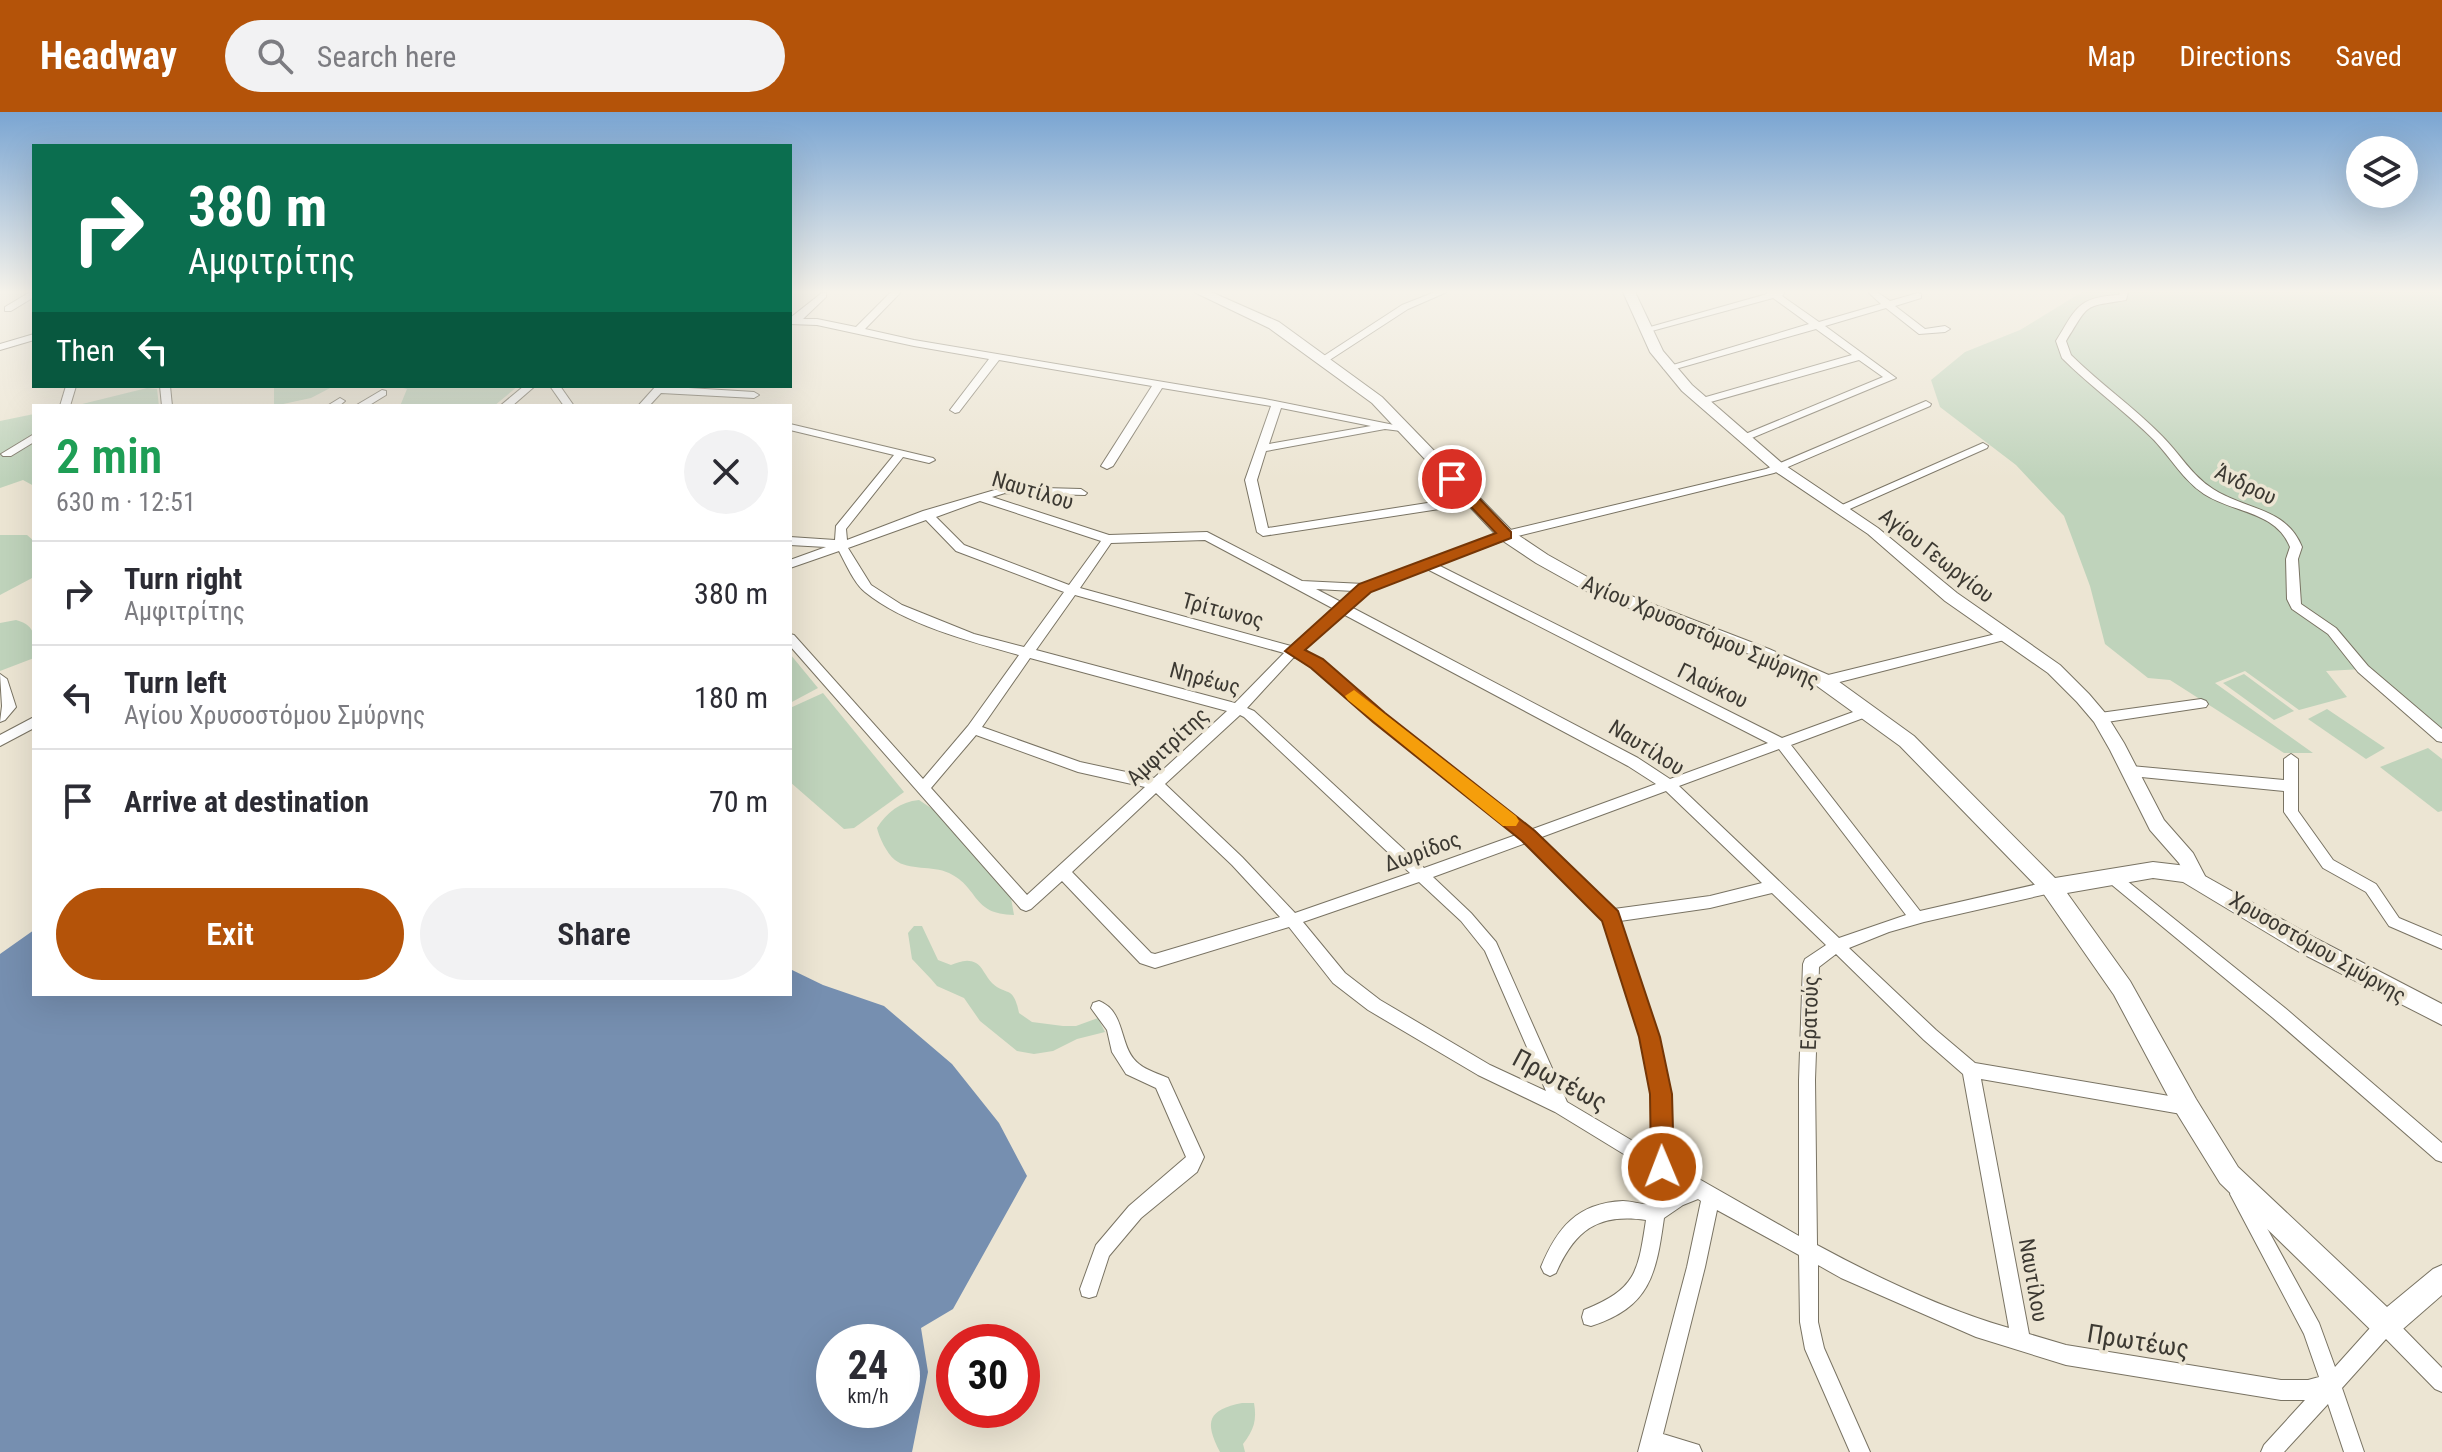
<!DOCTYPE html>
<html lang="en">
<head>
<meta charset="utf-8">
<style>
  body { margin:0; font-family:"Roboto Condensed",sans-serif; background:#f2f2f3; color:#2b2b33; height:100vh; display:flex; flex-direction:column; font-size:30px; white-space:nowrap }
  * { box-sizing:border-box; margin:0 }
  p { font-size:26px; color:#7c7c81 }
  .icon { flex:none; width:44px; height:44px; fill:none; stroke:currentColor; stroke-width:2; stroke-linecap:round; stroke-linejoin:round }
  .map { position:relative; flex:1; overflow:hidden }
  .details { position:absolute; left:32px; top:292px; width:760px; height:592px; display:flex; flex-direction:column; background:#fff; border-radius:0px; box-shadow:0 8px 32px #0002 }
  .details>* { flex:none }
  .top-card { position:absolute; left:32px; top:32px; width:760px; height:244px; border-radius:0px; box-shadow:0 8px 32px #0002; background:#0b6e4f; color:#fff; overflow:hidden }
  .tools { position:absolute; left:2346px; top:24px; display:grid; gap:16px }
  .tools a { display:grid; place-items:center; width:72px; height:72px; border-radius:50%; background:#fff; box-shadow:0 8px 32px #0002; font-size:40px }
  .speed { position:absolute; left:816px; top:1212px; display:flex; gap:16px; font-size:40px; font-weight:700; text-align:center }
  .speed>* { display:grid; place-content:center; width:104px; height:104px; border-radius:50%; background:#fff; box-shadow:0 8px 32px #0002; line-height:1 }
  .speed small { font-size:20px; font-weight:400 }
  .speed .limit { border:12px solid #d22; background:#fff; color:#111 }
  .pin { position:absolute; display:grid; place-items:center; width:68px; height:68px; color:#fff; margin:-34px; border:4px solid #fff; border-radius:50%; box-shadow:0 2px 8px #0007 }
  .me { position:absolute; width:88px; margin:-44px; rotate:359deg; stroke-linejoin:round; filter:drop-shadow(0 0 6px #0008) }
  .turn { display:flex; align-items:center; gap:28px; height:168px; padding:0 24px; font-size:36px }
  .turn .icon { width:104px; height:104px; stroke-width:2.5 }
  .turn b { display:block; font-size:56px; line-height:68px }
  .then { display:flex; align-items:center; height:76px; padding:0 24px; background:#0003; gap:16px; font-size:30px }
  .round { display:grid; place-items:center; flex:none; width:84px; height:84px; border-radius:42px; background:#f2f2f3 }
  .headline { display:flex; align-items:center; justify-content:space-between; height:136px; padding:0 24px }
  h1 { font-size:48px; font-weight:600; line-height:60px; color:#1e9e55 }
  .action { display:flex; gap:16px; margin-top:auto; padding:16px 24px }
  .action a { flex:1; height:92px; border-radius:48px; background:#b45309; color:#fff; font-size:32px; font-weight:600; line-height:92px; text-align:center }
  .action a+a { background:#f2f2f3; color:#2b2b33 }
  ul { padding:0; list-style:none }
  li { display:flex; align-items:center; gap:24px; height:104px; padding:0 24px; border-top:2px solid #e1e1e2 }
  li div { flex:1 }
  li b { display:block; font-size:30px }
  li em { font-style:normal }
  header { display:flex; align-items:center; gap:48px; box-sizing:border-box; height:112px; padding:0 40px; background:#b45309; color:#fff }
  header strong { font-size:38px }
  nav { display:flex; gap:44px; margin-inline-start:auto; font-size:28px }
  .search { width:560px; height:72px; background:#f2f2f3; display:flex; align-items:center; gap:20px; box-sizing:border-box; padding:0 28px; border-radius:44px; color:#7c7c81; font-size:30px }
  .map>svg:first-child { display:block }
  .green { fill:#bfd3bb }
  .water { fill:#768fb0; fill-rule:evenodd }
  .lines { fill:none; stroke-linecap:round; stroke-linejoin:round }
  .minor-casing { stroke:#797363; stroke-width:2 }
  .tertiary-casing { stroke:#797363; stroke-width:2 }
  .secondary-casing { stroke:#797363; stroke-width:2 }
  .minor { fill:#fff; fill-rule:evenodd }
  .tertiary { fill:#fff; fill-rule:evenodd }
  .secondary { fill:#fff; fill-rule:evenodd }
  .route { fill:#b45309; stroke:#753606; stroke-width:2 }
  .slow { fill:#f59e0b }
  .labels { text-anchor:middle; stroke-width:7; stroke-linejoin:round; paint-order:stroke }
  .street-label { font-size:22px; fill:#3c3932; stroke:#ece5d3 }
  .near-street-label { font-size:26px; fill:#3c3932; stroke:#ece5d3 }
</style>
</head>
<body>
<header>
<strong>Headway</strong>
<div class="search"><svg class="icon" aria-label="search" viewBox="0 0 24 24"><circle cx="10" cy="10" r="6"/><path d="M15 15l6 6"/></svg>Search here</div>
<nav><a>Map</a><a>Directions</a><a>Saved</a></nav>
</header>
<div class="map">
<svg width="2442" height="1340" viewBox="0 0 2442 1340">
  <rect width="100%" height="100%" fill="#ece5d3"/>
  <g class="green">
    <path d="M2082 180H2442V629L2363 557 2326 559 2347 585 2299 598 2245 559 2215 571 2313 641H2284L2170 568 2148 566 2105 532 2090 474 2064 404 2016 353 1940 295 1931 268 1965 240 2020 218Z"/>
    <path d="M274 274H334L311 286 274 294Z"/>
    <path d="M395 274H518L494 294H400L407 277Z"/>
    <path d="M147 276 157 277 159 294H74Z"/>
    <path d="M34 302V374L23 368 0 376V309Z"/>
    <path d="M0 423H27L34 429V465L0 483Z"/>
    <path d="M16 508C38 514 34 526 34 546L0 559V511Z"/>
    <path d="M790 542 818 576 790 591Z"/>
    <path d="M2244 562 2294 599 2274 608 2223 571Z"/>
    <path d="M823 581 904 680 854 716 844 717 790 670V596Z"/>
    <path d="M2327 597 2385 636 2366 647 2308 607Z"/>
    <path d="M2428 636 2442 647V699L2438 700 2380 655Z"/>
    <path d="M919 688 934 698 1004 776 1011 786 1014 803C971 802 980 776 949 761 932 753 909 759 895 748 887 742 879 725 877 716 887 700 900 690 919 688Z"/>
    <path d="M914 814H922L938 848 951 853C959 850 967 846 976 851 982 854 986 865 992 871 1007 885 1013 872 1019 901L1032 910 1063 914H1076L1098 906 1105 920 1077 927 1053 939 1034 942 1017 939 980 909 964 886 937 874 931 867 912 847 908 821Z"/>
    <path d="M1242 1291H1254C1257 1308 1254 1318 1243 1332L1245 1340H1220C1204 1309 1208 1298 1242 1291Z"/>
  </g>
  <path class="water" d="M34 818V882H790V857L823 873 884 894 952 952 999 1011 1027 1064 953 1197 921 1216 928 1260 912 1340H0V842ZM834 1230H902V1298H834Z"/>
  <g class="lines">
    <defs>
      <g id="minor">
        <path d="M30 180H34V185L11 199H5V195Z"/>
        <path d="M891 180H901L865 217 914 228 1265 287 1409 316V320L1385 317 1266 339 1257 368 1268 416 1472 384 1478 388 1472 392 1263 424 1257 420 1245 368 1271 294 1162 276 1113 354 1107 357 1101 354 1152 274 999 248 959 300 955 301 950 298 989 247 914 234 817 213 790 212V206L823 180 826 181V185L803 207H817L856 215ZM1281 296 1371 314 1269 332Z"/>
        <path d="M1435 180H1447L1408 197 1325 251 1316 249 1402 193Z"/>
        <path d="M1767 180H1785L1782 184 1819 210 1881 192 1868 180H1877L1890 189 1918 181 1921 182V186L1895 194 1925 217 1945 214 1950 217 1945 220 1919 222 1886 196 1825 214 1896 266 1747 328 1743 327V323L1883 265 1859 248 1707 291H1699V287L1852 243 1816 217 1672 258 1668 259 1663 256 1809 212 1773 186 1648 220 1643 217 1767 182Z"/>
        <path d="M2120 180H2128L2126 188C2082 195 2090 191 2066 229L2071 243C2100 272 2134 295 2162 324 2180 342 2192 364 2213 377 2245 398 2286 395 2302 435L2298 447 2301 492 2336 516 2368 554 2442 617V630L2437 629 2358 560 2328 522 2292 497 2287 487 2286 447 2290 435C2276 399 2233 401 2204 382 2183 368 2171 346 2154 328 2125 299 2091 275 2062 246L2056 229C2076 197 2077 185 2119 183Z"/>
        <path d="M34 222V228L0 238V232Z"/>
        <path d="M66 274H76L70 294H60Z"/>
        <path d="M160 274H170L172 294H162Z"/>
        <path d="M524 274H535L512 294H500Z"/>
        <path d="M550 274H560L574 294H564Z"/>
        <path d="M656 274 754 280 759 283 754 286 661 281 649 294H638Z"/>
        <path d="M382 278 386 279V283L368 294H355Z"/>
        <path d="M340 286 345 289 339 294H327Z"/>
        <path d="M1926 289 1931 292 1930 294 1774 361 1510 426 1438 453 1782 626 1864 596H1874L1876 599 1874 602 1791 633 1920 799 2051 769 2056 771 2058 775 2056 779 2051 781 1924 810 1889 820 1849 836 1936 918 1975 951 2187 987 2193 990 2195 995 2193 1000 2187 1003 1981 967 2029 1222 2066 1233 2281 1268H2308L2319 1265 2304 1222 2230 1082 2233 1076 2239 1074 2245 1076 2319 1211 2335 1255 2379 1206 2386 1204 2393 1206 2442 1256V1280L2435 1277 2386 1227 2342 1276 2364 1340H2344L2328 1292 2284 1340H2261L2264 1333 2305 1288H2281L2066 1253 1976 1225 1841 1166 1818 1153V1210L1824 1236 1870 1340H1850L1805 1237 1800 1210 1799 1143 1717 1098 1705 1155 1663 1322 1699 1333 1702 1340H1638L1687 1155 1701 1089 1698 1087 1683 1093 1664 1106C1656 1163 1650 1195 1591 1214L1584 1212 1582 1205 1584 1198C1636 1177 1638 1161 1646 1108 1598 1101 1575 1118 1556 1161L1550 1164 1544 1161 1541 1155C1557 1116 1577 1091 1623 1089 1632 1089 1645 1094 1654 1092 1663 1090 1672 1080 1681 1077L1555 1000 1478 963 1368 898 1333 871 1289 815 1155 856 1140 851 1062 769 1031 797 1026 799 1021 797 790 534V522L794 523 923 667 968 614 1019 543C971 530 904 512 865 480 854 471 846 452 839 439L790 456V448L826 435 790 433V425L835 428 836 414 894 343 790 318V312L933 346 935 348 929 351 903 345 846 417 847 428 923 399 1005 375 1081 377 1087 381 1085 383 1005 381 992 385 1109 423 1207 420 1302 469 1364 472 1502 420 1766 357ZM980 389 1101 429 1069 473 964 433 936 405ZM926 408 956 439 1064 480 1024 535 974 522 902 493 871 473 848 436ZM1205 428 1334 497 1291 534 1080 476 1111 431ZM1427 457 1768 631 1670 667 1638 646 1351 495 1369 479ZM1316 477 1354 479 1341 490ZM1075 483 1284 541 1235 591 1036 538ZM1343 502 1628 654 1656 672 1530 718 1384 603 1322 549 1302 538ZM1294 545 1312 555 1374 609 1516 723 1424 756 1254 599 1247 596ZM1030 546 1227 599 1154 666 1080 650 982 615ZM1240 603 1244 605 1410 761 1295 801 1242 745 1165 672ZM976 623 1078 660 1145 675 1027 783 931 676ZM1779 637 1906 803 1839 826 1679 674ZM1666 679 1762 771 1710 784 1614 797 1539 726ZM1156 681 1232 753 1280 805 1155 842 1151 841 1072 760ZM1526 731 1604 807 1641 925 1653 982V1041L1567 990 1496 830 1471 801 1433 765ZM1419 770 1461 809 1485 839 1546 979 1490 953 1380 888 1345 861 1303 810ZM1772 781 1826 833 1805 847 1803 852 1799 968V1124L1671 1051 1669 982 1657 925 1620 809 1710 796ZM1836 842 1924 928 1963 962 2009 1216C1943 1197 1878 1166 1817 1133L1815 968 1819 855Z"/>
        <path d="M34 322V330L11 344H3L1 342Z"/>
        <path d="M1983 331 1988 334 1987 336 1843 400 1839 401 1833 397Z"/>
        <path d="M2008 519 2012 520 2014 523 2012 526 1824 574 1817 569 1824 564Z"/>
        <path d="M0 562 7 567 16 595 5 608 0 610 2 594Z"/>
        <path d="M2201 587 2206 589 2208 592 2206 595 2100 611 2093 606 2100 601Z"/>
        <path d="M34 605V616L0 634V623Z"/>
        <path d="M2291 642 2298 647V699L2333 748 2376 772 2399 806 2442 824V837L2389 814 2366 780 2323 756 2284 700V679L2131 664 2124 659 2131 654 2284 668V647Z"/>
        <path d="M2111 758 2116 760 2285 896 2442 1031V1050L2436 1048 2273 906 2106 768 2104 764 2106 760Z"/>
        <path d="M1099 889C1127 900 1118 936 1139 952 1146 958 1159 962 1168 966L1204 1045 1197 1060 1141 1106 1109 1144 1096 1184 1089 1186 1082 1184 1080 1177 1096 1133 1129 1094 1186 1045 1156 976 1126 962 1112 940 1107 918 1091 896 1093 891Z"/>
      </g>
      <path id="tertiary" d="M1623 180H1635L1663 239 1692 273 1783 352 1878 416 1957 481 2060 553 2089 582 2106 602 2124 631 2164 708 2193 741 2205 764 2202 769H2188L2179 751 2150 718 2110 638 2094 610 2077 590 2048 561 1945 489 1868 422 1773 358 1682 279 1650 240Z"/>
      <path id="secondary" d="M1194 180H1211L1279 210 1382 285 1512 419 1548 443 1600 472 1769 537 1831 564 1914 624 2055 766 2153 750 2187 754 2317 827 2442 892V913L2301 841 2183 770 2153 766 2067 781 2130 869 2196 987 2238 1055 2387 1195 2433 1157 2442 1153V1183L2396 1223 2386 1226 2376 1223 2220 1071 2178 1003 2114 883 2043 781 1900 634 1817 574 1757 545 1588 480 1536 451 1500 427 1372 291 1269 216Z"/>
    </defs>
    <use href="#minor" class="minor-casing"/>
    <use href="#tertiary" class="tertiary-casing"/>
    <use href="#secondary" class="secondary-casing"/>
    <use href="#minor" class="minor"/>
    <use href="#tertiary" class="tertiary"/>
    <use href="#secondary" class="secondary"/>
  </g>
  <linearGradient id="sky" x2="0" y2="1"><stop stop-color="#7aa5d2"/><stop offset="0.49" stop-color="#f6f3eb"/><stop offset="1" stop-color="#f6f3eb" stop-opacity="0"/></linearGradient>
  <rect width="2442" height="367" fill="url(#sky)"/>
  <path class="route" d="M1452 362 1457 363 1511 420V426L1371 480 1305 538 1323 547 1385 601 1535 719 1618 799 1660 925 1672 982 1674 1055 1670 1063 1662 1066 1654 1063 1651 1055 1650 982 1639 925 1602 809 1522 729 1373 610 1311 556 1285 539 1359 472 1496 421 1447 370V363Z"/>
  <path class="slow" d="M1354 578 1516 704 1519 709 1516 714H1503L1348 588 1345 584Z"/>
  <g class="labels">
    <g class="street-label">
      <text transform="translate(2246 372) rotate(26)" y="8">Άνδρου</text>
      <text transform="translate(1033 378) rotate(17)" y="8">Ναυτίλου</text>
      <text transform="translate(1937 443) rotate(38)" y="8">Αγίου Γεωργίου</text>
      <text transform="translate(1223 498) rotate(15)" y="8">Τρίτωνος</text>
      <text transform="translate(1701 519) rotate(23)" y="8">Αγίου Χρυσοστόμου Σμύρνης</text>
      <text transform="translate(1205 566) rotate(15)" y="8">Νηρέως</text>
      <text transform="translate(1713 573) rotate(26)" y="8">Γλαύκου</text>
      <text transform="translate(1167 634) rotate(-43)" y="8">Αμφιτρίτης</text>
      <text transform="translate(1647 635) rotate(32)" y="8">Ναυτίλου</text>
      <text transform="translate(1422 739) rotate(-20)" y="8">Δωρίδος</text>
      <text transform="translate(2318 835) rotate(30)" y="8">Χρυσοστόμου Σμύρνης</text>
      <text transform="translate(1809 901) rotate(-88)" y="8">Ερατούς</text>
      <text transform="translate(2034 1168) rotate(80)" y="8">Ναυτίλου</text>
    </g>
    <g class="near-street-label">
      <text transform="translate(1560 968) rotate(28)" y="9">Πρωτέως</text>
      <text transform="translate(2138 1229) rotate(9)" y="9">Πρωτέως</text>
    </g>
  </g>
</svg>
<div class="tools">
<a><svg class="icon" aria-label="layers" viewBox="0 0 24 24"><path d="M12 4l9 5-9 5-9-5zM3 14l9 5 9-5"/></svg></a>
</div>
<div class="speed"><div>24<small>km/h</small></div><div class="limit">30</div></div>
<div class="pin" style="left:1452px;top:367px;background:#d93025"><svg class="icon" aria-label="arrive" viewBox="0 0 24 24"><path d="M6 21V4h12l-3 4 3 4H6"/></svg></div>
<svg class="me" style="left:1662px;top:1055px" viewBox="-20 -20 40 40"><circle r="17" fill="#b45309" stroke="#fff" stroke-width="3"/><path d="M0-11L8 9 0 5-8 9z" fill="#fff"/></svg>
<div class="top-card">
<div class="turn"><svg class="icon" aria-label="right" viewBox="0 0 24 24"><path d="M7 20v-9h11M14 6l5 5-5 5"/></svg><div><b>380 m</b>Αμφιτρίτης</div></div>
<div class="then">Then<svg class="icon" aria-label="left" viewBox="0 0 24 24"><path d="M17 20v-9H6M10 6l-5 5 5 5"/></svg></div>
</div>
<section class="details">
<div class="headline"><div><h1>2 min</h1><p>630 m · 12:51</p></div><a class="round"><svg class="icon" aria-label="close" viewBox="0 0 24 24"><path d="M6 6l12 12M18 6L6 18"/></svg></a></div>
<ul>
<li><svg class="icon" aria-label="right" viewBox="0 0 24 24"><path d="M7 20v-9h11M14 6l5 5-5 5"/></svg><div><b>Turn right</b><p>Αμφιτρίτης</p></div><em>380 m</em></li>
<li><svg class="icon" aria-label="left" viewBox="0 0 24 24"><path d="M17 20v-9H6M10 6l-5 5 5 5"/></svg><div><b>Turn left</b><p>Αγίου Χρυσοστόμου Σμύρνης</p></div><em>180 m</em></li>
<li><svg class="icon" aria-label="arrive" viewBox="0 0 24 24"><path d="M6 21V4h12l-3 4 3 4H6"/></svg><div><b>Arrive at destination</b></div><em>70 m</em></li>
</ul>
<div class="action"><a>Exit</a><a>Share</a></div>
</section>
</div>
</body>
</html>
